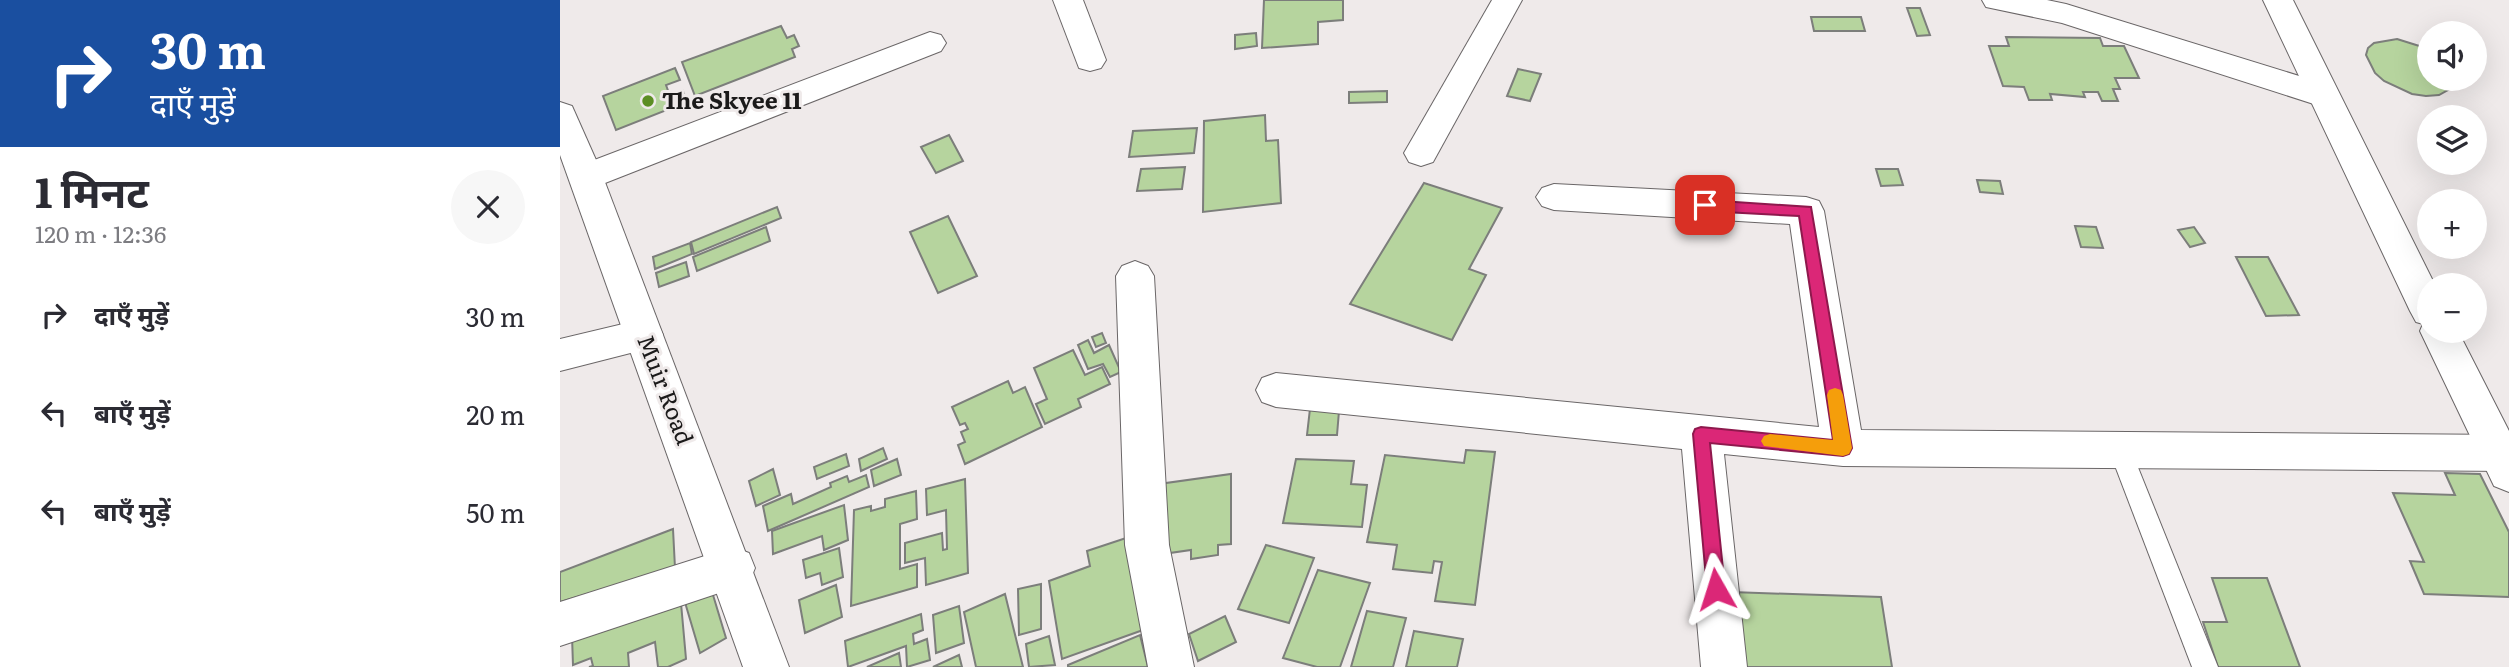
<!DOCTYPE html>
<html lang="hi">
<head>
<meta charset="utf-8">
<style>
  body { margin:0; font-family:Literata,"Noto Sans Devanagari",serif; background:#f7f7f7; color:#2b2b33; height:100vh; display:flex; flex-direction:column; font-size:26px; white-space:nowrap }
  * { box-sizing:border-box; margin:0 }
  p { font-size:23px; color:#7c7c81 }
  .icon { flex:none; width:38px; height:38px; fill:none; stroke:currentColor; stroke-width:2; stroke-linecap:round; stroke-linejoin:round }
  .map { position:relative; flex:1; overflow:hidden }
  .details { display:flex; flex-direction:column; background:#fff; width:560px }
  .details>* { flex:none }
  .guide { background:#1a4fa0; color:#fff; overflow:hidden }
  .controls { position:absolute; left:1857px; top:21px; display:grid; gap:14px }
  .controls a { display:grid; place-items:center; width:70px; height:70px; border-radius:50%; background:#fff; box-shadow:0 7px 28px #0002; font-size:35px }
  .pin { position:absolute; display:grid; place-items:center; width:60px; height:60px; color:#fff; margin:-30px; border-radius:14px; box-shadow:0 4px 10px #0006 }
  .me { position:absolute; width:77px; margin:-38px; rotate:354deg; stroke-linejoin:round; filter:drop-shadow(0 0 5px #0008) }
  .turn { display:flex; align-items:center; gap:24px; height:147px; padding:0 35px; font-size:32px }
  .turn .icon { width:91px; height:91px; stroke-width:2.5 }
  .turn b { display:block; font-size:49px; line-height:60px }
  .round { display:grid; place-items:center; flex:none; width:74px; height:74px; border-radius:37px; background:#f7f7f7 }
  .summary { display:flex; align-items:center; justify-content:space-between; height:119px; padding:0 35px }
  h1 { font-size:42px; font-weight:700; line-height:52px }
  ul { padding:0; list-style:none }
  li { display:flex; align-items:center; gap:21px; height:98px; padding:0 35px }
  li div { flex:1 }
  li b { display:block; font-size:26px }
  li em { font-style:normal }
  main { display:flex; flex:1; min-height:0 }
  .map>svg:first-child { display:block }
  .building { fill:#b6d49e; stroke:#7c7e7b; stroke-width:2 }
  .lines { fill:none; stroke-linecap:round; stroke-linejoin:round }
  .lane-casing { stroke:#6a6667; stroke-width:2 }
  .street-casing { stroke:#6a6667; stroke-width:2 }
  .secondary-casing { stroke:#6a6667; stroke-width:2 }
  .lane { fill:#fff; fill-rule:evenodd }
  .street { fill:#fff; fill-rule:evenodd }
  .secondary { fill:#fff; fill-rule:evenodd }
  .route { fill:#db2777; stroke:#8e194d; stroke-width:2 }
  .slow { fill:#f59e0b }
  .poi-dot { fill:#5c8e24; stroke:#efeaea; stroke-width:2.5 }
  .labels { text-anchor:middle; stroke-width:6; stroke-linejoin:round; paint-order:stroke }
  .poi-label { font-size:23px; font-weight:bold; fill:#1b1a1a; stroke:#efeaea; text-anchor:start }
  .street-label { font-size:23px; fill:#1b1a1a; stroke:#efeaea }
</style>
</head>
<body>
<main>
<section class="details">
<div class="guide">
<div class="turn"><svg class="icon" aria-label="right" viewBox="0 0 24 24"><path d="M7 20v-9h11M14 6l5 5-5 5"/></svg><div><b>30 m</b>दाएँ मुड़ें</div></div>
</div>
<div class="summary"><div><h1>1 मिनट</h1><p>120 m · 12:36</p></div><a class="round"><svg class="icon" aria-label="close" viewBox="0 0 24 24"><path d="M6 6l12 12M18 6L6 18"/></svg></a></div>
<ul>
<li><svg class="icon" aria-label="right" viewBox="0 0 24 24"><path d="M7 20v-9h11M14 6l5 5-5 5"/></svg><div><b>दाएँ मुड़ें</b></div><em>30 m</em></li>
<li><svg class="icon" aria-label="left" viewBox="0 0 24 24"><path d="M17 20v-9H6M10 6l-5 5 5 5"/></svg><div><b>बाएँ मुड़ें</b></div><em>20 m</em></li>
<li><svg class="icon" aria-label="left" viewBox="0 0 24 24"><path d="M17 20v-9H6M10 6l-5 5 5 5"/></svg><div><b>बाएँ मुड़ें</b></div><em>50 m</em></li>
</ul>
</section>
<div class="map">
<svg width="1949" height="667" viewBox="0 0 1949 667">
  <rect width="100%" height="100%" fill="#efeaea"/>
  <g class="building">
    <path d="M704 0H783V20L758 22V44L702 48Z"/>
    <path d="M1347 8H1360L1370 35 1357 36Z"/>
    <path d="M1251 17H1301L1305 31H1254Z"/>
    <path d="M221 26 227 38 234 35 239 46 232 49 235 57 135 96 122 62Z"/>
    <path d="M696 33 697 46 675 49V35Z"/>
    <path d="M1446 37 1540 38 1543 46H1564L1579 78H1555L1560 89H1553L1558 101H1542L1538 92H1523L1525 97 1490 94 1492 100H1469L1464 87 1443 86 1429 46H1449Z"/>
    <path d="M1837 39 1869 49V79H1896L1895 86 1879 95 1866 96 1852 94 1824 81 1815 73 1806 55 1808 48 1814 43Z"/>
    <path d="M115 68 120 80 106 85 110 96 123 91 127 102 56 130 43 96Z"/>
    <path d="M958 69 981 74 970 101 947 96Z"/>
    <path d="M827 91V102L789 103V92Z"/>
    <path d="M705 115 706 141 718 140 721 203 643 212 644 121Z"/>
    <path d="M637 128 634 153 569 157 573 131Z"/>
    <path d="M389 135 403 161 376 173 361 147Z"/>
    <path d="M625 167 622 189 577 191 581 169Z"/>
    <path d="M1316 169H1338L1343 185 1321 186Z"/>
    <path d="M1417 180 1440 181 1443 194 1420 192Z"/>
    <path d="M864 183 942 208 909 269 926 275 892 340 790 304Z"/>
    <path d="M217 207 221 218 134 254 131 242Z"/>
    <path d="M388 216 417 276 378 293 350 232Z"/>
    <path d="M1515 226 1536 227 1543 248 1521 247Z"/>
    <path d="M206 227 210 241 137 271 133 257Z"/>
    <path d="M1634 227 1645 243 1630 247 1618 230Z"/>
    <path d="M130 243 132 254 95 269 93 257Z"/>
    <path d="M1676 257H1708L1739 315 1706 316Z"/>
    <path d="M126 262 129 276 99 287 96 273Z"/>
    <path d="M542 333 546 343 536 347 532 337Z"/>
    <path d="M528 340 534 353 549 345 561 372 550 377 543 364 528 369 518 345Z"/>
    <path d="M513 350 525 375 542 367 550 384 518 399 521 407 485 424 476 404 487 399 474 368Z"/>
    <path d="M448 381 453 393 465 387 482 427 405 464 398 445 405 442 401 432 408 429 405 423 400 425 392 407Z"/>
    <path d="M780 399 777 435H747L751 400Z"/>
    <path d="M323 448 327 459 301 471 299 459Z"/>
    <path d="M906 450 935 452 915 605 875 601 882 562 874 561 872 573 833 569 837 545 807 542 825 455 904 463Z"/>
    <path d="M286 454 289 466 257 479 254 467Z"/>
    <path d="M337 459 341 475 314 486 311 470Z"/>
    <path d="M736 459 794 461 791 484 807 485 802 527 723 523Z"/>
    <path d="M213 469 220 495 196 506 189 481Z"/>
    <path d="M1885 473 1920 474 1949 532V597L1864 594 1850 561 1864 562 1833 493 1895 495Z"/>
    <path d="M671 474V544L658 545V555L631 559V550L589 556 592 485Z"/>
    <path d="M306 475 309 487 208 531 203 506 231 494 233 504 271 487 270 483 287 476 289 482Z"/>
    <path d="M405 479 408 573 366 585 365 558 345 563V543L382 533 383 550 387 549 386 510 367 515 366 489Z"/>
    <path d="M356 491 357 519 340 524V569L357 564V587L291 606 294 510 311 506V511L325 507V499Z"/>
    <path d="M284 505 288 540 264 550 262 536 213 554 212 531Z"/>
    <path d="M113 529 115 568 0 602V572Z"/>
    <path d="M578 534 597 625 502 659 489 581 530 566 527 551Z"/>
    <path d="M706 545 754 558 729 623 678 609Z"/>
    <path d="M279 548 283 577 262 585 260 573 246 578 243 560Z"/>
    <path d="M758 570 810 583 780 667H757L723 658Z"/>
    <path d="M1652 578H1707L1740 667H1658L1643 622H1667Z"/>
    <path d="M481 584V629L459 635 458 589Z"/>
    <path d="M150 585 166 638 140 653 124 599Z"/>
    <path d="M276 585 282 617 245 633 239 600Z"/>
    <path d="M120 592 126 659 108 667H98L95 642 68 653 69 667H29L33 666 31 658 13 665 12 636Z"/>
    <path d="M1171 592 1321 597 1332 667H1177Z"/>
    <path d="M445 594 463 667H416L404 612Z"/>
    <path d="M399 606 404 643 376 653 373 615Z"/>
    <path d="M807 611 846 618 833 667H791Z"/>
    <path d="M361 614 363 630 353 634 354 644 367 639 370 660 347 667 346 646 288 667 285 641Z"/>
    <path d="M665 616 676 642 638 661 629 634Z"/>
    <path d="M854 631 903 639 897 667H846Z"/>
    <path d="M580 635 588 667H508V665Z"/>
    <path d="M489 636 495 665 469 667 466 644Z"/>
    <path d="M339 653 341 667H307Z"/>
    <path d="M399 655 402 667H373Z"/>
  </g>
  <g class="lines">
    <defs>
      <path id="lane" d="M1560 440 1568 443 1571 450 1658 667H1632L1549 450 1552 443Z"/>
      <g id="street">
        <path d="M493 0H523L546 60 541 68 530 71 519 68Z"/>
        <path d="M932 0H962L873 162 861 166 849 162 844 153Z"/>
        <path d="M1422 0H1487L1506 4 1775 87 1779 95 1775 103 1763 107 1502 23 1426 7Z"/>
        <path d="M370 32 381 35 386 43 381 51 40 185 28 189 16 185 11 176 16 167Z"/>
        <path d="M994 184 1246 197 1259 201 1264 211 1301 430 1949 435V471L1283 466 1164 454 1187 667H1141L1122 449 716 407 702 402 696 390 702 378 716 373 1259 427 1230 224 994 210 982 206 976 197 982 188Z"/>
        <path d="M575 261 588 266 594 276 609 545 634 667H588L565 545 556 276 562 266Z"/>
        <path d="M84 319 98 324 103 335 98 346 0 371V339Z"/>
        <path d="M173 547 189 553 195 568 189 583 0 646V602Z"/>
      </g>
      <g id="secondary">
        <path d="M1703 0H1733L1875 285H1869V331H1898L1949 431V492L1934 486 1860 331 1863 324 1856 322 1850 311Z"/>
        <path d="M0 102 12 106 40 169 229 667H183L0 155Z"/>
      </g>
    </defs>
    <use href="#lane" class="lane-casing"/>
    <use href="#street" class="street-casing"/>
    <use href="#secondary" class="secondary-casing"/>
    <use href="#lane" class="lane"/>
    <use href="#street" class="street"/>
    <use href="#secondary" class="secondary"/>
  </g>
  <path class="route" d="M1145 200 1251 207 1292 448 1289 454 1283 456 1150 443 1165 589 1163 596 1156 598 1150 596 1147 589 1133 434 1135 429 1141 427 1273 440 1239 216 1145 211 1138 205Z"/>
  <path class="slow" d="M1275 388 1281 390 1283 395 1292 448 1289 454 1283 456 1204 446 1201 441 1204 436 1210 434 1273 440 1267 395 1269 390Z"/>
  <circle class="poi-dot" cx="88" cy="101" r="7"/>
  <g class="labels">
    <g class="poi-label">
      <text x="102" y="109">The Skyee 11</text>
    </g>
    <g class="street-label">
      <text transform="translate(105 390) rotate(69)" y="8">Muir Road</text>
    </g>
  </g>
</svg>
<div class="controls">
<a><svg class="icon" aria-label="sound" viewBox="0 0 24 24"><path d="M4 9h4l5-4v14l-5-4H4zM17 9q2 3 0 6"/></svg></a>
<a><svg class="icon" aria-label="layers" viewBox="0 0 24 24"><path d="M12 4l9 5-9 5-9-5zM3 14l9 5 9-5"/></svg></a>
<a>+</a>
<a>−</a>
</div>
<div class="pin" style="left:1145px;top:205px;background:#d93025"><svg class="icon" aria-label="arrive" viewBox="0 0 24 24"><path d="M6 21V4h12l-3 4 3 4H6"/></svg></div>
<svg class="me" style="left:1156px;top:589px" viewBox="-20 -20 40 40"><path d="M0-17L14 15 0 8-14 15z" fill="#db2777" stroke="#fff" stroke-width="4"/></svg>
</div>
</main>
</body>
</html>
